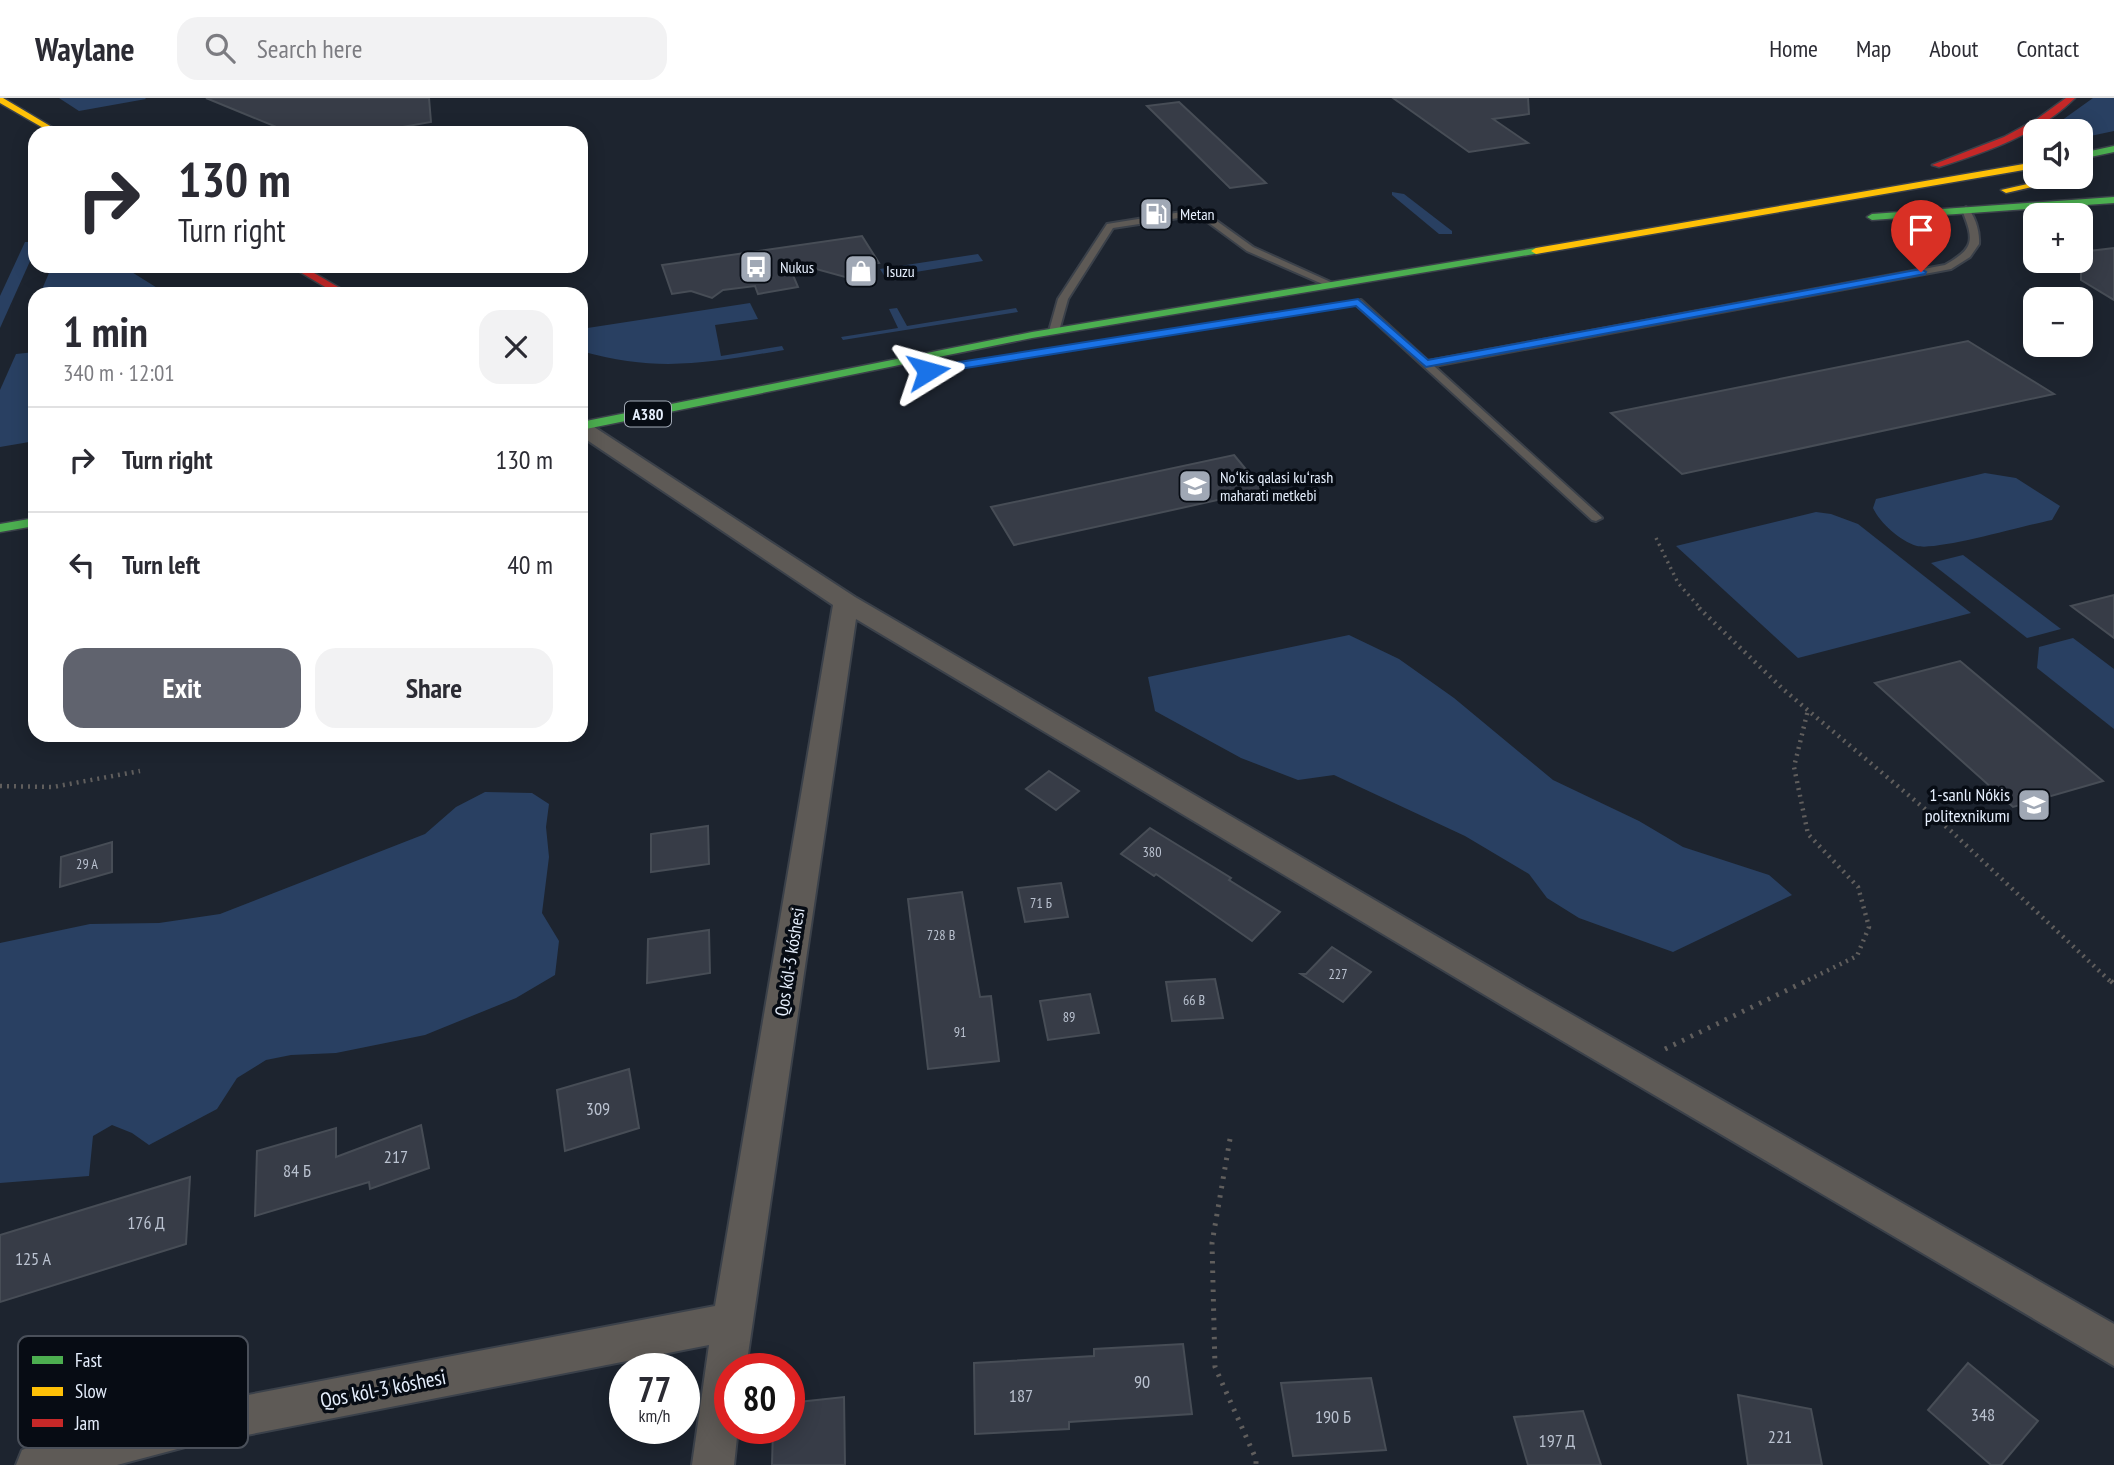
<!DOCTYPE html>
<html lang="en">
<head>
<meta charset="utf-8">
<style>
  body { margin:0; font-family:"PT Sans Narrow",sans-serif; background:#f2f2f3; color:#2b2b33; height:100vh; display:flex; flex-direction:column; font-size:26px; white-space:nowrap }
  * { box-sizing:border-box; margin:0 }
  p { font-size:23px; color:#7c7c81 }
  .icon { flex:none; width:38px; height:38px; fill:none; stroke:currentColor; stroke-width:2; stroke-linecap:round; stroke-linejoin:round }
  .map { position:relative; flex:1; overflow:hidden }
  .details { position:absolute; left:28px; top:189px; width:560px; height:455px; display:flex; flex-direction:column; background:#fff; border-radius:21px; box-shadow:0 4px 18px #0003 }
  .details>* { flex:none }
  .guide { position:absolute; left:28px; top:28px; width:560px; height:147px; border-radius:21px; box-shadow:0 4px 18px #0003; background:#fff; color:#2b2b33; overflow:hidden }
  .fabs { position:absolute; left:2023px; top:21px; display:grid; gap:14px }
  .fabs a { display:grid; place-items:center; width:70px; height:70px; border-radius:14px; background:#fff; box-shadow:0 4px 18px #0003; font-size:35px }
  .speed { position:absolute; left:609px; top:1255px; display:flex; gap:14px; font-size:35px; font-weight:700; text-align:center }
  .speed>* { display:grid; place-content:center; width:91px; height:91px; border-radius:50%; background:#fff; box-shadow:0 4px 18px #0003; line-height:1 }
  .speed small { font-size:18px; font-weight:400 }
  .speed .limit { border:10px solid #d22; background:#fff; color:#111 }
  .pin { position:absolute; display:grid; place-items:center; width:60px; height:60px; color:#fff; margin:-72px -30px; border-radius:50% 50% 50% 0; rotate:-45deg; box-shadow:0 0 7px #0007 }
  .pin .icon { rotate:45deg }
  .me { position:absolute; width:77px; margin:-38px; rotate:82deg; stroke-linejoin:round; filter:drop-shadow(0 0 5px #0008) }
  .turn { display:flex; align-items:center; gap:24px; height:147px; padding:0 35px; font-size:32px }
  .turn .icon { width:91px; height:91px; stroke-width:2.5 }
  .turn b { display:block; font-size:49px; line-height:60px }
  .round { display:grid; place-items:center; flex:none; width:74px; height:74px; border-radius:21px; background:#f2f2f3 }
  .head { display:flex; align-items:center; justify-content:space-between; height:119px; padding:0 35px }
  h1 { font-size:42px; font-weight:700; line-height:52px }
  .action { display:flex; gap:14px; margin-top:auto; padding:14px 35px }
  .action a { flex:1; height:80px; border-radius:21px; background:#60636e; color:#fff; font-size:28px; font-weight:700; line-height:80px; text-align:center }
  .action a+a { background:#f2f2f3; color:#2b2b33 }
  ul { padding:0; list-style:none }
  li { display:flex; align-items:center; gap:21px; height:105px; padding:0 35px; border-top:2px solid #e1e1e2 }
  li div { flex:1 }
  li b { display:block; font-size:26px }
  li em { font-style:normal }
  header { display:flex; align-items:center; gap:42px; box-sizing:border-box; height:98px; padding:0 35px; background:#fff; border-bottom:2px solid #e1e1e2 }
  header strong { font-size:33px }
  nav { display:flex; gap:38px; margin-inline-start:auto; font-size:24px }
  .search { width:490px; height:63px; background:#f2f2f3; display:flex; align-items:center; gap:18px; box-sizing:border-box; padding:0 24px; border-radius:21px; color:#7c7c81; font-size:26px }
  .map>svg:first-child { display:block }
  .green { fill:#294062 }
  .building { fill:#373c47; stroke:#474d56; stroke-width:2 }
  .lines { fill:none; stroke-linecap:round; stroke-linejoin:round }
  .lane-casing { stroke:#3b414a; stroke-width:4 }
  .street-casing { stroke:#3b414a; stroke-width:4 }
  .fast-casing { stroke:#3b414a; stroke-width:3 }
  .slow-casing { stroke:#3b414a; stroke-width:3 }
  .jam-casing { stroke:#3b414a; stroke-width:3 }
  .path-far2 { stroke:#605e5d; stroke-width:3.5; stroke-dasharray:2 4.5; stroke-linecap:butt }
  .path-far1 { stroke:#605e5d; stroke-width:4.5; stroke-dasharray:2 5; stroke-linecap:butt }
  .path { stroke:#605e5d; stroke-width:5; stroke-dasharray:2.5 7; stroke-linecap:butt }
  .lane { fill:#5e5a56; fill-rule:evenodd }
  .street { fill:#5e5a56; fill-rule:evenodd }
  .fast { fill:#4caf50; fill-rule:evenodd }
  .slow { fill:#ffc107; fill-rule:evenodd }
  .jam { fill:#c62828; fill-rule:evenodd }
  .route { fill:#1a73e8; stroke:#114b97; stroke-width:2 }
  .labels { text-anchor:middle; stroke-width:7; stroke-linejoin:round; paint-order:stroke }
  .number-label { font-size:14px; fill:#bac2d0 }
  .far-poi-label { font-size:16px; fill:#e6effd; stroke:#070c14; text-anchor:start }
  .shield { fill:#070c14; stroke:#a3abb7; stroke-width:2 }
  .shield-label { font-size:16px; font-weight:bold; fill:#e6effd }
  .poi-label { font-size:18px; fill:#e6effd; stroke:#070c14; text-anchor:end }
  .street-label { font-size:18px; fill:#e6effd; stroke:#070c14 }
  .near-number-label { font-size:18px; fill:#bac2d0 }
  .near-street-label { font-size:21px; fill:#e6effd; stroke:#070c14 }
  .key { fill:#070c14; stroke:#4a505a; stroke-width:2 }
  .key-label { font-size:19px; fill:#e6effd }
</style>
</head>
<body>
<header>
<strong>Waylane</strong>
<div class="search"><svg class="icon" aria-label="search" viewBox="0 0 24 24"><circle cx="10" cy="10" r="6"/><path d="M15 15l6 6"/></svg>Search here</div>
<nav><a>Home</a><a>Map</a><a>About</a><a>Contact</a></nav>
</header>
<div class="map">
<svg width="2114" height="1367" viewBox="0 0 2114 1367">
  <rect width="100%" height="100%" fill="#1d242f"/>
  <g class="green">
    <path d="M59 0H145L146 1 79 13Z"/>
    <path d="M2093 0H2114V33L2081 40V33H2047Z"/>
    <path d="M1392 94 1404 96 1452 133V136H1439L1392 97Z"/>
    <path d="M25 144H35V152L0 230V198Z"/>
    <path d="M978 156 983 163 885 179 880 171Z"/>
    <path d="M52 168H122L167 196H40Z"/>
    <path d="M750 205 758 221 715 227 721 258 782 248 784 252C706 265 659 275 581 253V231Z"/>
    <path d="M897 210 907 228 1016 210 1018 214 843 242 841 239 898 230 889 211Z"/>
    <path d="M35 254V343L0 349V292L16 256Z"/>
    <path d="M1985 375 2016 380 2060 408 2052 422C2026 427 1938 453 1917 448 1900 443 1880 425 1873 410L1876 401Z"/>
    <path d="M1816 414 1831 416 1858 426 1971 515 1798 560 1676 448Z"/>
    <path d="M1963 457 2061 531 2027 540 1931 465Z"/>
    <path d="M1349 537 1399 561 1454 600 1553 682 1639 723 1683 749 1769 777 1792 797 1673 854 1579 820 1547 800 1529 776 1465 738 1334 677 1298 682 1241 660 1155 613 1148 579Z"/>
    <path d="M2073 540 2114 571V631L2037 570 2039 549Z"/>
    <path d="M485 694 532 695 549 706 546 729 549 759 542 815 559 843 555 877 516 900 425 937 336 955 291 957 266 962 237 980 217 1011 149 1047 132 1035 112 1027 93 1038 89 1078 0 1085V845L90 826 159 825 220 816 425 736 456 709Z"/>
  </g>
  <g class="building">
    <path d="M206 0H429L431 24 368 35H291Z"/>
    <path d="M1393 0H1528L1529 16 1493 21 1528 45 1469 54Z"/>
    <path d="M1179 4 1266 85 1230 90 1147 8Z"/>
    <path d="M862 138 879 165 861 167 845 179 787 163 798 189 758 196 755 188 723 192 712 200 691 193 672 196 662 167Z"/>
    <path d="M2114 150V202L2081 182V154Z"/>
    <path d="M1968 243 2054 296 1682 376 1611 315Z"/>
    <path d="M1234 357 1263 392 1014 447 991 409Z"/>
    <path d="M2114 497V540L2071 508Z"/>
    <path d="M1960 563 2103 683 2013 709 1875 585Z"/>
    <path d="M1049 673 1079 693 1056 712 1026 691Z"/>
    <path d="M708 728 709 766 651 774V736Z"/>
    <path d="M1150 730 1231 780 1229 782 1280 814 1252 843 1156 776 1154 778 1121 756Z"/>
    <path d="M112 744V774L60 789 61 759Z"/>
    <path d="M1061 785 1068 819 1025 824 1018 790Z"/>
    <path d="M962 794 980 899 991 898 999 963 928 971 908 801Z"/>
    <path d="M709 832 710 875 647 885 648 841Z"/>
    <path d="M1332 849 1371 874 1343 904 1301 876H1306Z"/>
    <path d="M1215 881 1223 920 1172 923 1166 884Z"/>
    <path d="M1090 896 1099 935 1048 942 1040 903Z"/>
    <path d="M629 971 639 1030 565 1053 557 992Z"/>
    <path d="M421 1027 429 1070 370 1091 369 1084 255 1118 257 1053 336 1030V1059Z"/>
    <path d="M190 1079 186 1146 0 1204V1137Z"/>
    <path d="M1183 1246 1192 1316 1069 1324V1331L975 1336 974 1265 1094 1258V1251Z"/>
    <path d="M1968 1265 2038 1323 2001 1367H1991L1928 1312Z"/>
    <path d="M1371 1280 1386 1352 1293 1358 1281 1285Z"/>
    <path d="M1738 1297 1811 1311 1822 1367H1748Z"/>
    <path d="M844 1299 845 1367H772L773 1330H789V1305Z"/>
    <path d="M1583 1313 1601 1367H1528L1514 1319Z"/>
  </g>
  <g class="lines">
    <defs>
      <g id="lane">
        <path d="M1966 109C1975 116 1980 134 1979 146L1970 159 1951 171 1434 268 1600 418 1602 420 1596 423 1592 422 1353 204 1361 202 1428 263 1945 167C1975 150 1974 142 1962 112Z"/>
        <path d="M1200 111 1253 149 1335 186 1327 188 1247 153 1198 117 1113 130 1068 201 1059 233 1051 235 1049 233 1058 201 1107 126Z"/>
      </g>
      <path id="street" d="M581 323 588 325 855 499 1527 891 2114 1226V1268L1505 909 856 521 746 1270H730V1330H738L734 1367H692L709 1247 185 1349 117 1367H16L22 1352 37 1346 185 1309 715 1208 833 507 581 338Z"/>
      <g id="fast">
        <path d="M2114 48V54L2081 61V55Z"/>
        <path d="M2114 99V105L1872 122 1867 119 1872 116Z"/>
        <path d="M1536 150 1541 153 1540 155 1032 240 581 332V324L1032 234Z"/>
        <path d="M35 420V428L0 434V426Z"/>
      </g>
      <g id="slow">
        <path d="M0 0H3L62 35H52L0 5Z"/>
        <path d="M2035 64V70L1536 156 1531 153 1536 150Z"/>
        <path d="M2059 79H2076L2006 95 2001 92Z"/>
      </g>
      <g id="jam">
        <path d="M2066 0H2075C2039 36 1986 54 1939 69L1932 67 2004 39 2037 21Z"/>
        <path d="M290 168H302L350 196H337Z"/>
      </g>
    </defs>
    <use href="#lane" class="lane-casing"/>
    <use href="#street" class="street-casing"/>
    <use href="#fast" class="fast-casing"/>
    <use href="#slow" class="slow-casing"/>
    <use href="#jam" class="jam-casing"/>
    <path class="path-far2" d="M1656 440 1678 485 1701 511"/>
    <g class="path-far1">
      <path d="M1699 510 1784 592 1951 733 2112 885"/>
      <path d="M0 688 53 689 140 673"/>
      <path d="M1802 885 1857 858 1869 829 1858 789 1808 736 1794 669 1808 612"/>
    </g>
    <g class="path">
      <path d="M2111 883 2114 886"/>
      <path d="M1665 951 1806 883"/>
      <path d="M1230 1041 1212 1145 1215 1269 1256 1361V1367"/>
    </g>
    <use href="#lane" class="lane"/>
    <use href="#street" class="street"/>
    <use href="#fast" class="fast"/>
    <use href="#slow" class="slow"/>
    <use href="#jam" class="jam"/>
  </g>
  <path class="route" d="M1921 171 1926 174 1925 176 1426 269 1356 208 928 276 923 273 928 269 1358 201 1428 262Z"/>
  <defs>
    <symbol id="fuel-square" viewBox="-11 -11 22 22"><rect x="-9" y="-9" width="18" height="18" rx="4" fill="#a0a8b5" stroke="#070c14"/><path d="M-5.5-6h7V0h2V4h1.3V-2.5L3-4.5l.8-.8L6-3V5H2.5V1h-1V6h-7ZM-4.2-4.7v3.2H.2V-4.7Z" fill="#fff"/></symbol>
    <symbol id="bus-square" viewBox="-11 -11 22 22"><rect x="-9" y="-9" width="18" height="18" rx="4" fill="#a0a8b5" stroke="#070c14"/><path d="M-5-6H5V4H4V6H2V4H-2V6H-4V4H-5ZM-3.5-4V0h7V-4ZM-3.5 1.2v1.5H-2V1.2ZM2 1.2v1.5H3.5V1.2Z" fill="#fff"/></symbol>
    <symbol id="shop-square" viewBox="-11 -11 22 22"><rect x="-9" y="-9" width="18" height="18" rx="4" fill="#a0a8b5" stroke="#070c14"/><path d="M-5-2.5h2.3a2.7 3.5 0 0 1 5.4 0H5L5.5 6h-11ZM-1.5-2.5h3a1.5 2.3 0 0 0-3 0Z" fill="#fff"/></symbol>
    <symbol id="school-square" viewBox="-11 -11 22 22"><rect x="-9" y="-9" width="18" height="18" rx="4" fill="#a0a8b5" stroke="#070c14"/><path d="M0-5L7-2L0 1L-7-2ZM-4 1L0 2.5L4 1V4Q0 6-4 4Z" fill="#fff"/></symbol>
    <symbol id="university-square" viewBox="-11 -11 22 22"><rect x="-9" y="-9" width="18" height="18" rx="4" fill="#a0a8b5" stroke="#070c14"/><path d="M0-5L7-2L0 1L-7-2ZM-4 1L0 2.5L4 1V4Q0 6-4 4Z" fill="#fff"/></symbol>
  </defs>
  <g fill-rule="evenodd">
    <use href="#fuel-square" x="1137" y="97" width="38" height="38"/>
    <use href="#bus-square" x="737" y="150" width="38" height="38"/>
    <use href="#shop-square" x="842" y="154" width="38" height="38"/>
    <use href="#school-square" x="1176" y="369" width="38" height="38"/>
    <use href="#university-square" x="2015" y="688" width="38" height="38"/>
  </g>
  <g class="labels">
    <g class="number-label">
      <text x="1152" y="759">380</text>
      <text x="87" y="771">29 А</text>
      <text x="1041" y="810">71 Б</text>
      <text x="941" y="842">728 В</text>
      <text x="1338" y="881">227</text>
      <text x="1194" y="907">66 В</text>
      <text x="1069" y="924">89</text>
      <text x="960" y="939">91</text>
    </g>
    <g class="far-poi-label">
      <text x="1180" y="122">Metan</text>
      <text x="780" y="175">Nukus</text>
      <text x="886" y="179">Isuzu</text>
      <text x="1220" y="385">Noʻkis qalasi kuʻrash<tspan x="1220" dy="18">maharati metkebi</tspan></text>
    </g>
    <rect class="shield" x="625" y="303.5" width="46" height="25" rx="5"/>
    <g class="shield-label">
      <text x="648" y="322">A380</text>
    </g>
    <g class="poi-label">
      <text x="2010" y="703">1-sanlı Nókis<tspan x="2010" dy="21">politexnikumı</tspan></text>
    </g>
    <g class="street-label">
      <text transform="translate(790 864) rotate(-81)" y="6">Qos kól-3 kóshesi</text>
    </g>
    <g class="near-number-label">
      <text x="598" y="1017">309</text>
      <text x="396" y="1065">217</text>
      <text x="297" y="1079">84 Б</text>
      <text x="146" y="1131">176 Д</text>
      <text x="33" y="1167">125 А</text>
      <text x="1142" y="1290">90</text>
      <text x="1021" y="1304">187</text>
      <text x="1983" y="1323">348</text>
      <text x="1333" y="1325">190 Б</text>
      <text x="1780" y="1345">221</text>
      <text x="1557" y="1349">197 Д</text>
    </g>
    <g class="near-street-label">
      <text transform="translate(383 1291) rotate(-11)" y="7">Qos kól-3 kóshesi</text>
    </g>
  </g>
  <rect x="18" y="1238" width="230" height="112" rx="10" class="key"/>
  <rect x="32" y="1258" width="31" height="8" fill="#4caf50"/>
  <rect x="32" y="1289" width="31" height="9" fill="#ffc107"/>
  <rect x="32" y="1321" width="31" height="8" fill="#c62828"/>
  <g class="key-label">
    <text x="75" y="1269">Fast</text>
    <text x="75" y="1300">Slow</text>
    <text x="75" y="1332">Jam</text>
  </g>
</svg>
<div class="fabs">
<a><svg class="icon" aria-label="sound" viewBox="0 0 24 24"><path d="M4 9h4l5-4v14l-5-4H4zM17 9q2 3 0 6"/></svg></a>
<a>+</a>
<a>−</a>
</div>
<div class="speed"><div>77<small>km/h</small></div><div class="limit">80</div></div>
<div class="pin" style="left:1921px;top:174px;background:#d93025"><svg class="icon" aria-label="arrive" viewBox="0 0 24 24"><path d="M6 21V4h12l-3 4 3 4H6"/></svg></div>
<svg class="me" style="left:928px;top:273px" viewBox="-20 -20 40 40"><path d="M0-17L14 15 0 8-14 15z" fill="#1a73e8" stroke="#fff" stroke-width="4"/></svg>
<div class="guide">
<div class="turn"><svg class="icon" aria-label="right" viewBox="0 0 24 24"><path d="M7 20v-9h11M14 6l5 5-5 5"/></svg><div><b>130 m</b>Turn right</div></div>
</div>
<section class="details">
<div class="head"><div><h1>1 min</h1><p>340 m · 12:01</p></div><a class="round"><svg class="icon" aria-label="close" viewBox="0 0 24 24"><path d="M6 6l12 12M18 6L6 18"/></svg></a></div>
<ul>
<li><svg class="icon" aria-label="right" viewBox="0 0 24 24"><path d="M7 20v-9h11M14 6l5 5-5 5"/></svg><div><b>Turn right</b></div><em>130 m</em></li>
<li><svg class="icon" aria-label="left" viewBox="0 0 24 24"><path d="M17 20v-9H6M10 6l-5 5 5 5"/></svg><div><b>Turn left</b></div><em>40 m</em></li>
</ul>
<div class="action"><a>Exit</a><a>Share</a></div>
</section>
</div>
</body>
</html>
